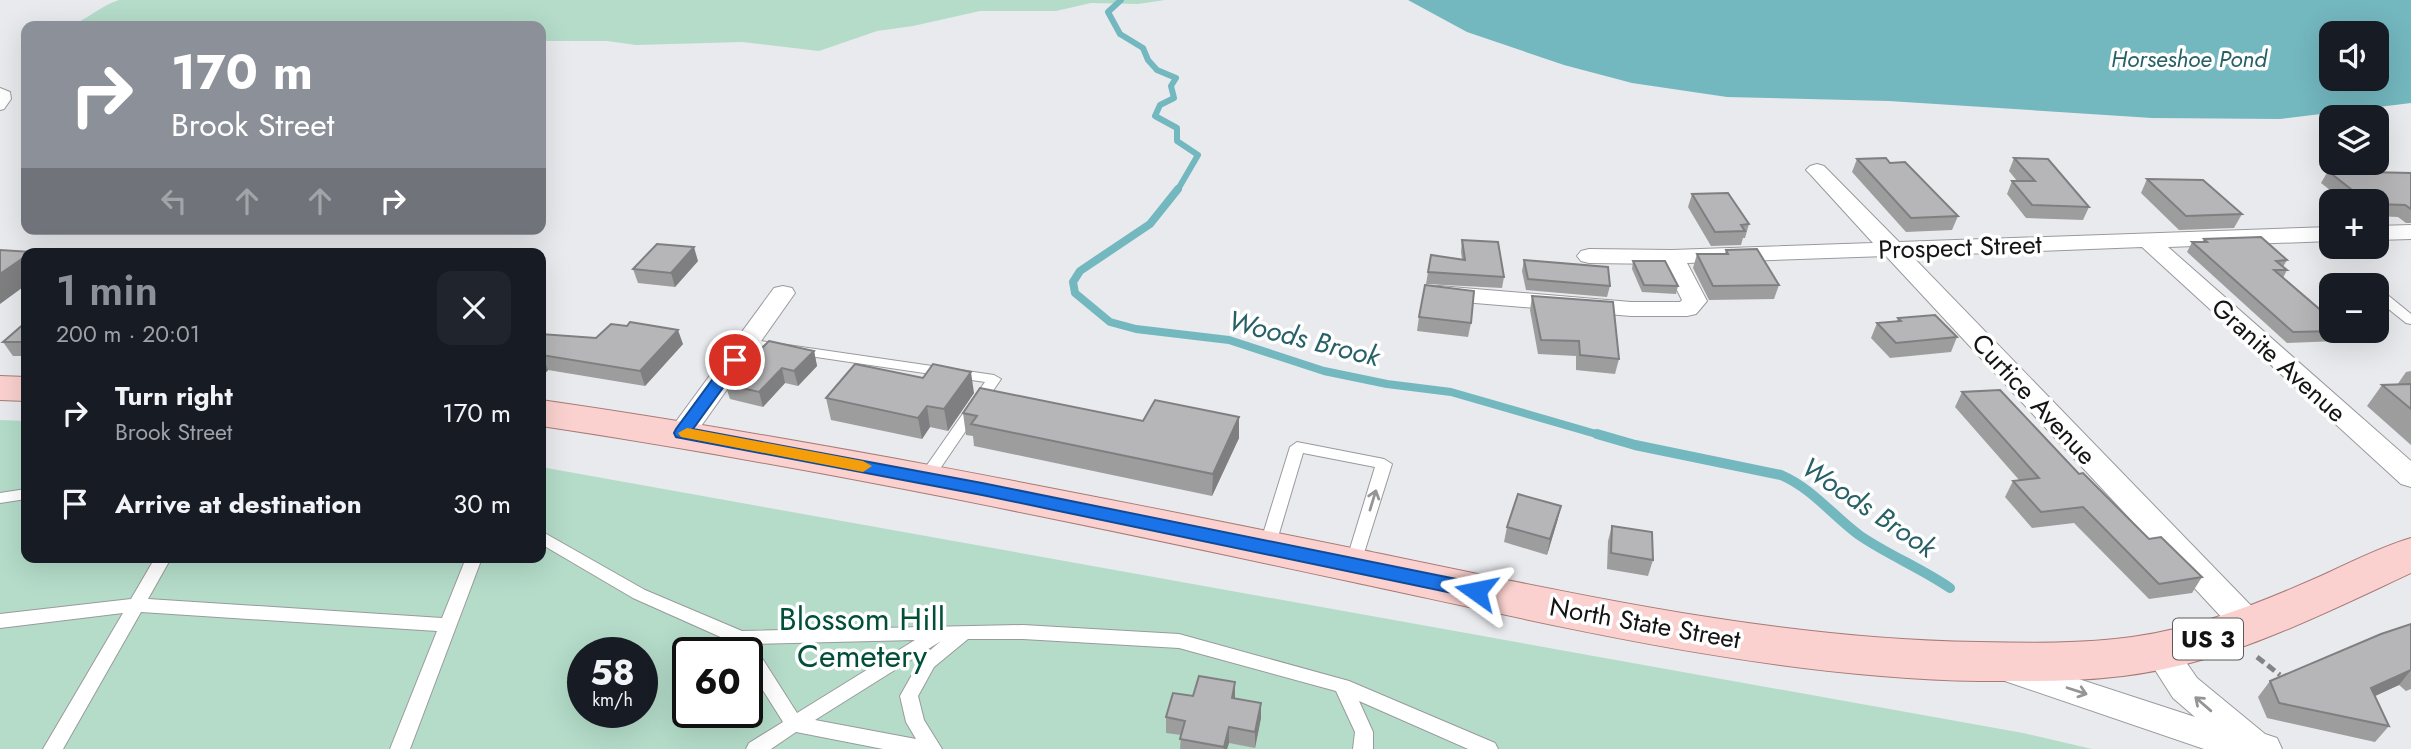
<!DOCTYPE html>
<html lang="en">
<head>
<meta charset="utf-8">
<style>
  body { margin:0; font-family:Jost,sans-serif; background:#20242c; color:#f1f3f6; height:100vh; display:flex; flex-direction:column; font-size:26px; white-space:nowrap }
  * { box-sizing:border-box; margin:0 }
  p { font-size:23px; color:#9ea1a6 }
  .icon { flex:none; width:38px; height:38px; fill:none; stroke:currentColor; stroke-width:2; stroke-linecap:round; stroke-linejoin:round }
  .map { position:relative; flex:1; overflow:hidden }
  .panel { position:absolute; left:21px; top:248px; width:525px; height:315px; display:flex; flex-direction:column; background:#171b24; border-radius:14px; box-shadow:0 7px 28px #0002 }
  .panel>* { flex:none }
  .guide { position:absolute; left:21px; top:21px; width:525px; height:214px; border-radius:14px; box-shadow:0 7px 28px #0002; background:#8c9099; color:#fff; overflow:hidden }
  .tools { position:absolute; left:2319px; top:21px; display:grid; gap:14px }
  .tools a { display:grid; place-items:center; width:70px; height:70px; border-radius:14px; background:#171b24; box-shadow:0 7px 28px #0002; font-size:35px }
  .speed { position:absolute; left:567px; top:637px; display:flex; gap:14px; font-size:35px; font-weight:700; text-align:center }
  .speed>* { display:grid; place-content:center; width:91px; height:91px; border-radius:50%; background:#171b24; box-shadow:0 7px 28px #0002; line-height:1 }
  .speed small { font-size:18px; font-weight:400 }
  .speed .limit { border:4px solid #111; border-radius:10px; background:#fff; color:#111 }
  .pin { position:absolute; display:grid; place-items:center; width:60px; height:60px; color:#fff; margin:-30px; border:4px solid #fff; border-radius:50%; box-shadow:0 2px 7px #0007 }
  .me { position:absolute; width:77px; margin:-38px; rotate:282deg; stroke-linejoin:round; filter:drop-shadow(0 0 5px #0008) }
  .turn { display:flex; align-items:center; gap:24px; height:147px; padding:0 35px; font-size:32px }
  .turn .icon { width:91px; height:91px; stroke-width:2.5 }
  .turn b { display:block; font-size:49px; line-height:60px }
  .lanes { display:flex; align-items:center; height:66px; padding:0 35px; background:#0003; justify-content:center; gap:35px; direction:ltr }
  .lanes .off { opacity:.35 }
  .round { display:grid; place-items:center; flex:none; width:74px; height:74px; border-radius:14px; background:#20242c }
  .overview { display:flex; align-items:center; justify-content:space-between; height:119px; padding:0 35px }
  h1 { font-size:42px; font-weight:600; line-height:52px; color:#8c9099 }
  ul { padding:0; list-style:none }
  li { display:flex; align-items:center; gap:21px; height:91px; padding:0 35px }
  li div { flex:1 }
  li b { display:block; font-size:26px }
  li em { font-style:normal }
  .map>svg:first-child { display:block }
  .green { fill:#b4dcc9; fill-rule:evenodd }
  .water { fill:#73b7bf; fill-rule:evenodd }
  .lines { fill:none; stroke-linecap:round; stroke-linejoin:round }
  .stream-far2 { stroke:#73b7bf; stroke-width:6 }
  .stream-far1 { stroke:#73b7bf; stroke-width:8 }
  .stream { stroke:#73b7bf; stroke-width:10 }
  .lane-casing { stroke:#999a9d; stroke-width:2 }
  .street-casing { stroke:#999a9d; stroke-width:2 }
  .primary-casing { stroke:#a77b78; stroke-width:2 }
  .path { stroke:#838486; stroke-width:5; stroke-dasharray:9 4.5; stroke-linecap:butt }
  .lane { fill:#fff; fill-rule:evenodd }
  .street { fill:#fff; fill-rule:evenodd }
  .primary { fill:#fad1ce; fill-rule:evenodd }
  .wall { fill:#9d9d9e }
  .shaded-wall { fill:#7f7f81 }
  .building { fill:#b6b6b8; stroke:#7f7f81; stroke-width:2 }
  .oneway { stroke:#959596 }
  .route { fill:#1a73e8; stroke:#114b97; stroke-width:2 }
  .slow { fill:#f59e0b }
  .labels { text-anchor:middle; stroke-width:7; stroke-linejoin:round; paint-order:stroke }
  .far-water-label { font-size:23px; font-style:italic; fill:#276066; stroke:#fff }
  .shield { fill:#fff; stroke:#5a5a5b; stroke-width:2 }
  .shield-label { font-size:24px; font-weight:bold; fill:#141415 }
  .street-label { font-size:26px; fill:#141415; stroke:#fff }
  .water-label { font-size:28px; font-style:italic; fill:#276066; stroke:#fff }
  .near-park-label { font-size:32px; fill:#024f37; stroke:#fff }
</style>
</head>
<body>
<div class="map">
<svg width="2411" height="749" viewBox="0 0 2411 749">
  <rect width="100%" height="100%" fill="#e9eaed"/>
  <g class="green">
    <path d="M119 0H1165L1138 4 1091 3 1056 11H980L913 26 877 31 819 51 742 42 636 45 607 41H541V26H243L222 22 189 26H69C87 20 100 6 119 0Z"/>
    <path d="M0 420 26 421V558H541V467L2023 733 2092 749H0ZM583 653H642V712H583ZM688 653H747V712H688Z"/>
  </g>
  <path class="water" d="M1408 0H2411V103L2280 119 2152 118 1889 101 1727 97 1632 83 1564 65 1467 32ZM2331 33H2376V79H2331Z"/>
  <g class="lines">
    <path class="stream-far2" d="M1121 0 1108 12 1120 34 1143 48 1148 60 1157 70 1176 78 1171 86 1174 98 1160 105 1155 116 1177 128V141L1198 155 1177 191"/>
    <path class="stream-far1" d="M1178 189 1150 224 1080 271 1073 282 1075 293 1110 322 1136 329 1229 340 1324 371 1387 384 1451 392 1603 436"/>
    <path class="stream" d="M1597 434 1635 445 1781 475C1813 489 1832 515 1859 535 1888 555 1921 568 1950 588"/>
    <defs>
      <g id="lane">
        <path d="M0 88 10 92 11 99 4 109 0 110Z"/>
        <path d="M2376 292H2384L2411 314V324L2406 323 2376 299Z"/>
        <path d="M747 339 994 375 1001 379 931 482H921L918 478 985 382 742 346 740 343Z"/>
        <path d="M1297 442 1384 459 1392 464 1359 569 1353 571 1347 569 1345 565 1375 467 1303 453 1275 547 1273 551H1261L1259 547 1290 447Z"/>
        <path d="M26 489V499L0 503V493Z"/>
        <path d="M541 531 645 590 742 631 1023 625 1179 634 1349 681 1495 743 1498 749H1468L1359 701 1373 732V749H1353L1355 732 1336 691 1179 648 1023 639H968L934 667 918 696 924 720 942 749H883L796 732 771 749H746L749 743 783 722 747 665V653H740L734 643 633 598 541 544ZM915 640 797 713 753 644ZM941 641 922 657 900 696 906 722 916 739 815 720Z"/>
        <path d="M155 558H171L148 599 442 618 466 558H482L410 749H390L437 631 141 612 63 749H43L123 613 0 628V614L131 599Z"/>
      </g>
      <g id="street">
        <path d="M1817 164 1824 166 1899 242 2331 227V241L2168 247 2411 461V487L2401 484 2142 247 1912 256 2263 618 2267 627 2263 636 2251 639 2239 636 1886 256 1687 263 1707 301 1696 314 1687 316H1631L1439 300 1430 298 1427 293 1430 288 1439 286 1631 302H1680L1682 300 1664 264 1589 263 1581 261 1577 256 1581 251 1589 249 1672 250 1873 243 1810 174 1806 170 1810 166Z"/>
        <path d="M2411 225V239L2376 240V226Z"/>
        <path d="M783 286 792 288 795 293 692 439 682 442 672 439 668 433 672 427 774 288Z"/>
        <path d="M2160 638 2172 642 2197 678 2265 734 2277 738 2282 749H2204L1999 679 1994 670 1999 661 2011 657 2195 717 2173 698 2143 651 2148 642Z"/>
      </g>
      <g id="primary">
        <path d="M0 376 26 377V401L0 400Z"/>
        <path d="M541 400C817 440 1089 495 1362 550 1566 592 1770 639 1978 642 2029 643 2081 644 2132 637 2196 628 2255 605 2314 579 2346 565 2377 548 2411 538V573C2319 616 2225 664 2123 676 2075 682 2027 681 1979 681 1767 677 1559 626 1353 582 1083 524 814 467 541 426Z"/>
      </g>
    </defs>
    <use href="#lane" class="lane-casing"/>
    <use href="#street" class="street-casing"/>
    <use href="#primary" class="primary-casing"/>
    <path class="path" d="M2257 657 2280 675"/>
    <use href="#lane" class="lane"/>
    <use href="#street" class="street"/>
    <use href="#primary" class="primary"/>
  </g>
  <g class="wall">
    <path d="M2014 158 2089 207 2083 220 2026 218 2007 194 2012 181H2017L2009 171Z"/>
    <path d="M1857 159 1890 163 1958 216 1952 230 1906 232 1852 172Z"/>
    <path d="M2328 171 2411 173V223H2406L2398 217 2376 216V201H2344L2321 183Z"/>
    <path d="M2147 179 2242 214 2234 228 2179 230 2141 193Z"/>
    <path d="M1692 194 1749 224 1745 238H1743L1741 245 1711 246 1688 207Z"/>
    <path d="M2204 239 2287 260 2283 267 2287 270 2283 278 2344 331 2338 341 2287 343 2187 252 2192 242H2202Z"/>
    <path d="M1462 240 1504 277 1502 288 1426 284 1428 272 1462 259 1461 252Z"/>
    <path d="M1726 250 1779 285 1774 299 1709 300 1693 268 1697 254H1725Z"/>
    <path d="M1524 260 1610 286 1607 297 1526 290 1522 271Z"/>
    <path d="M698 261 675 287 638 283 633 269Z"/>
    <path d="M1633 261 1678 286 1676 294 1642 292 1632 269Z"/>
    <path d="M1532 296 1619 359 1615 374 1576 370V356L1538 354 1530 310Z"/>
    <path d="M1419 317 1471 323 1468 337 1417 331Z"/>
    <path d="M1898 318 1957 337 1951 352 1890 358 1871 338 1877 323 1897 321Z"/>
    <path d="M26 322V356H13L3 342Z"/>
    <path d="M541 334 683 344 645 386 548 370 541 378Z"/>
    <path d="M814 351 817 366 798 386 785 383 763 407 730 399 725 384Z"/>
    <path d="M2411 371V445L2367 406 2382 385H2397L2406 372Z"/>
    <path d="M1962 392 2079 474 2149 539 2202 577 2192 593 2149 599 2074 523 2032 528 2005 497 2013 481H2020L1955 407Z"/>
    <path d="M974 393 948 431 930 427 922 439 831 420 826 398Z"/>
    <path d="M963 413 1143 421 1239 417V438L1212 496 974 446 973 436 966 435Z"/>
    <path d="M1561 506 1557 522 1547 555 1504 542 1507 527Z"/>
    <path d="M1612 526 1653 560 1648 576 1607 569 1608 541Z"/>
    <path d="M2411 624V689L2406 691 2399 685 2374 696 2389 726 2375 742 2267 718 2258 697 2270 681Z"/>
    <path d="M1193 696 1235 698 1261 718 1255 748 1229 743 1227 749H1180L1181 735 1166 733V717Z"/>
  </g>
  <g class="shaded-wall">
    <path d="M694 247 698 261 675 287 671 273Z"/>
    <path d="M26 256V285L0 304V274Z"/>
    <path d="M678 330 683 344 645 386 640 371Z"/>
    <path d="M814 351 817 366 798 386 794 371Z"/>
    <path d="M542 355 548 370 541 378V357Z"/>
    <path d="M782 368 785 383 763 407 759 392Z"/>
    <path d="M971 372 974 393 948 431 944 409Z"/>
    <path d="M927 406 930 427 922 439 918 418Z"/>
    <path d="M1239 417V438L1212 496 1213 474Z"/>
    <path d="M1561 506 1557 522 1547 555 1550 539Z"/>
    <path d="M2411 670 2399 685 2358 704 2371 688Z"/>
    <path d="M1235 682V698H1232Z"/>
    <path d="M1261 703V718L1255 748V732Z"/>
    <path d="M1229 727V743L1227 749H1224Z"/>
  </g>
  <g class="building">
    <path d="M1886 158 1890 163 1905 162 1958 216 1911 218 1857 159Z"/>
    <path d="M2014 158 2048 159 2089 207 2032 205 2012 181H2035Z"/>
    <path d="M2328 171 2411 173V209L2405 205 2376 204V201H2366Z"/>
    <path d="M2147 179 2203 180 2242 214 2186 216Z"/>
    <path d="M1728 193 1749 224 1741 225 1745 231 1715 232 1692 194Z"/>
    <path d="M2261 237 2287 260 2276 261 2287 270H2274L2331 319V331H2335L2293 332 2192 242H2207L2204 239Z"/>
    <path d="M1462 240 1498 242 1504 277 1428 272 1431 255 1465 260Z"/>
    <path d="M657 244 694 247 671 273 633 269Z"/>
    <path d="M1757 249 1779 285 1713 286 1697 254H1728L1726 250Z"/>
    <path d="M0 250 32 252 29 254H26V256L0 274Z"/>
    <path d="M1524 260 1608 267 1610 286 1528 279Z"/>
    <path d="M1633 261H1665L1678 286 1644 285Z"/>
    <path d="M1425 285 1474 291 1471 323 1419 317Z"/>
    <path d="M1532 296 1613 302 1619 359 1580 355 1579 341 1541 340Z"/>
    <path d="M1935 315 1957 337 1896 343 1877 323 1901 321 1898 318Z"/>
    <path d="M26 322V342H3Z"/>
    <path d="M630 322 678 330 640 371 542 355 541 357V334L596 338 611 324 627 326Z"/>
    <path d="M769 341 814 351 794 371 782 368 759 392 725 384Z"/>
    <path d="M855 364 923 378 933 364 971 372 944 409 927 406 918 418 826 398Z"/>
    <path d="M2411 384V409L2382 385Z"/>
    <path d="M980 388 1143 421 1155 400 1239 417 1213 474 971 424 977 416 963 413Z"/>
    <path d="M2000 390 2079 474 2083 473 2149 539 2161 537 2202 577 2159 584 2083 507 2041 512 2013 481 2039 478 1962 392Z"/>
    <path d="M1518 494 1561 506 1550 539 1507 527Z"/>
    <path d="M1612 526 1652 532 1653 560 1611 553Z"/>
    <path d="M2411 624V670L2371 688 2389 726 2279 703 2270 681 2381 634Z"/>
    <path d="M1199 676 1235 682 1232 698 1261 703 1255 732 1229 727 1224 747 1180 739 1185 721 1166 717 1173 693 1193 696Z"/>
  </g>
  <defs><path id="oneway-shaft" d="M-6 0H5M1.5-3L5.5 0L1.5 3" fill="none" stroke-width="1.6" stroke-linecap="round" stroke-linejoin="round" transform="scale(1.75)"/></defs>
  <g class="oneway">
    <use href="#oneway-shaft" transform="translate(1373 500) rotate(-73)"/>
    <use href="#oneway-shaft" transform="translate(2077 691) rotate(18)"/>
    <use href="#oneway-shaft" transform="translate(2203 704) rotate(-139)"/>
  </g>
  <path class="route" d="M735 356 743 360 693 429 982 483 1476 583 1483 586 1486 591 1483 596 1476 598 982 495 676 437 674 433 676 429 729 357Z"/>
  <path class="slow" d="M687 428 863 461 872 466 863 472 681 437 678 433Z"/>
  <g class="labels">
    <g class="far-water-label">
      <text x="2189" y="67">Horseshoe Pond</text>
    </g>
    <rect class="shield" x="2173" y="618.5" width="70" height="41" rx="5"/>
    <g class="shield-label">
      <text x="2208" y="647">US 3</text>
    </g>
    <g class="street-label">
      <text transform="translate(1960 247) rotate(-2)" y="9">Prospect Street</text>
      <text transform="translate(2279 360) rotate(42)" y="9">Granite Avenue</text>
      <text transform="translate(2034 399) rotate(47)" y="9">Curtice Avenue</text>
      <text transform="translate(1645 623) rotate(10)" y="9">North State Street</text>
    </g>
    <g class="water-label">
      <text transform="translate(1304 338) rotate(14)" y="10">Woods Brook</text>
      <text transform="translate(1869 507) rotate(34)" y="10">Woods Brook</text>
    </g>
    <g class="near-park-label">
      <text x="862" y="630">Blossom Hill<tspan x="862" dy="37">Cemetery</tspan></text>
    </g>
  </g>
</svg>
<div class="tools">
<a><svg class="icon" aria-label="sound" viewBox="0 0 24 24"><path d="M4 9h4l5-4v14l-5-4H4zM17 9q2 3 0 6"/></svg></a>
<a><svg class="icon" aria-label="layers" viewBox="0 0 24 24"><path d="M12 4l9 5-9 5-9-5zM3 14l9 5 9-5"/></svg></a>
<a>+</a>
<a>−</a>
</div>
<div class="speed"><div>58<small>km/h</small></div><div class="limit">60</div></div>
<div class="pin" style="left:735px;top:360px;background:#d93025"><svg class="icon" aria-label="arrive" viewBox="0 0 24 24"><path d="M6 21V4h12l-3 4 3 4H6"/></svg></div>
<svg class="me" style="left:1476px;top:591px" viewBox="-20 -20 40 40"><path d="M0-17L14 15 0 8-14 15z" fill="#1a73e8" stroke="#fff" stroke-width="4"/></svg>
<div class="guide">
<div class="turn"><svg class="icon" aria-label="right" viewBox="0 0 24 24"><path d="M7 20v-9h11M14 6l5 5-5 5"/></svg><div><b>170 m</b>Brook Street</div></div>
<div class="lanes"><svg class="icon off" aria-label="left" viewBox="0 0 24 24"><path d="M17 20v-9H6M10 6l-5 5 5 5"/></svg><svg class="icon off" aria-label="ahead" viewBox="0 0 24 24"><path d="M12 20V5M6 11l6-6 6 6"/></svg><svg class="icon off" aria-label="ahead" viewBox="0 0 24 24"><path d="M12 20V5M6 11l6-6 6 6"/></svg><svg class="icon" aria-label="right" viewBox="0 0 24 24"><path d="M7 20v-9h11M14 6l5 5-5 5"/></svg></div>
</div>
<section class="panel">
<div class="overview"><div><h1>1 min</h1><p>200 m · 20:01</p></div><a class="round"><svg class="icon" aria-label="close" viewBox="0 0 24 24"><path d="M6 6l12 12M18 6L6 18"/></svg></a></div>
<ul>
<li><svg class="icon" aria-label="right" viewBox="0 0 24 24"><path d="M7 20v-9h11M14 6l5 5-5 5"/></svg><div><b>Turn right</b><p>Brook Street</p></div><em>170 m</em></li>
<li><svg class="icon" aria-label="arrive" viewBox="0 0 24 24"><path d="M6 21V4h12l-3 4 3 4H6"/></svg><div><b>Arrive at destination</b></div><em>30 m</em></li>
</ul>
</section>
</div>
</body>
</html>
